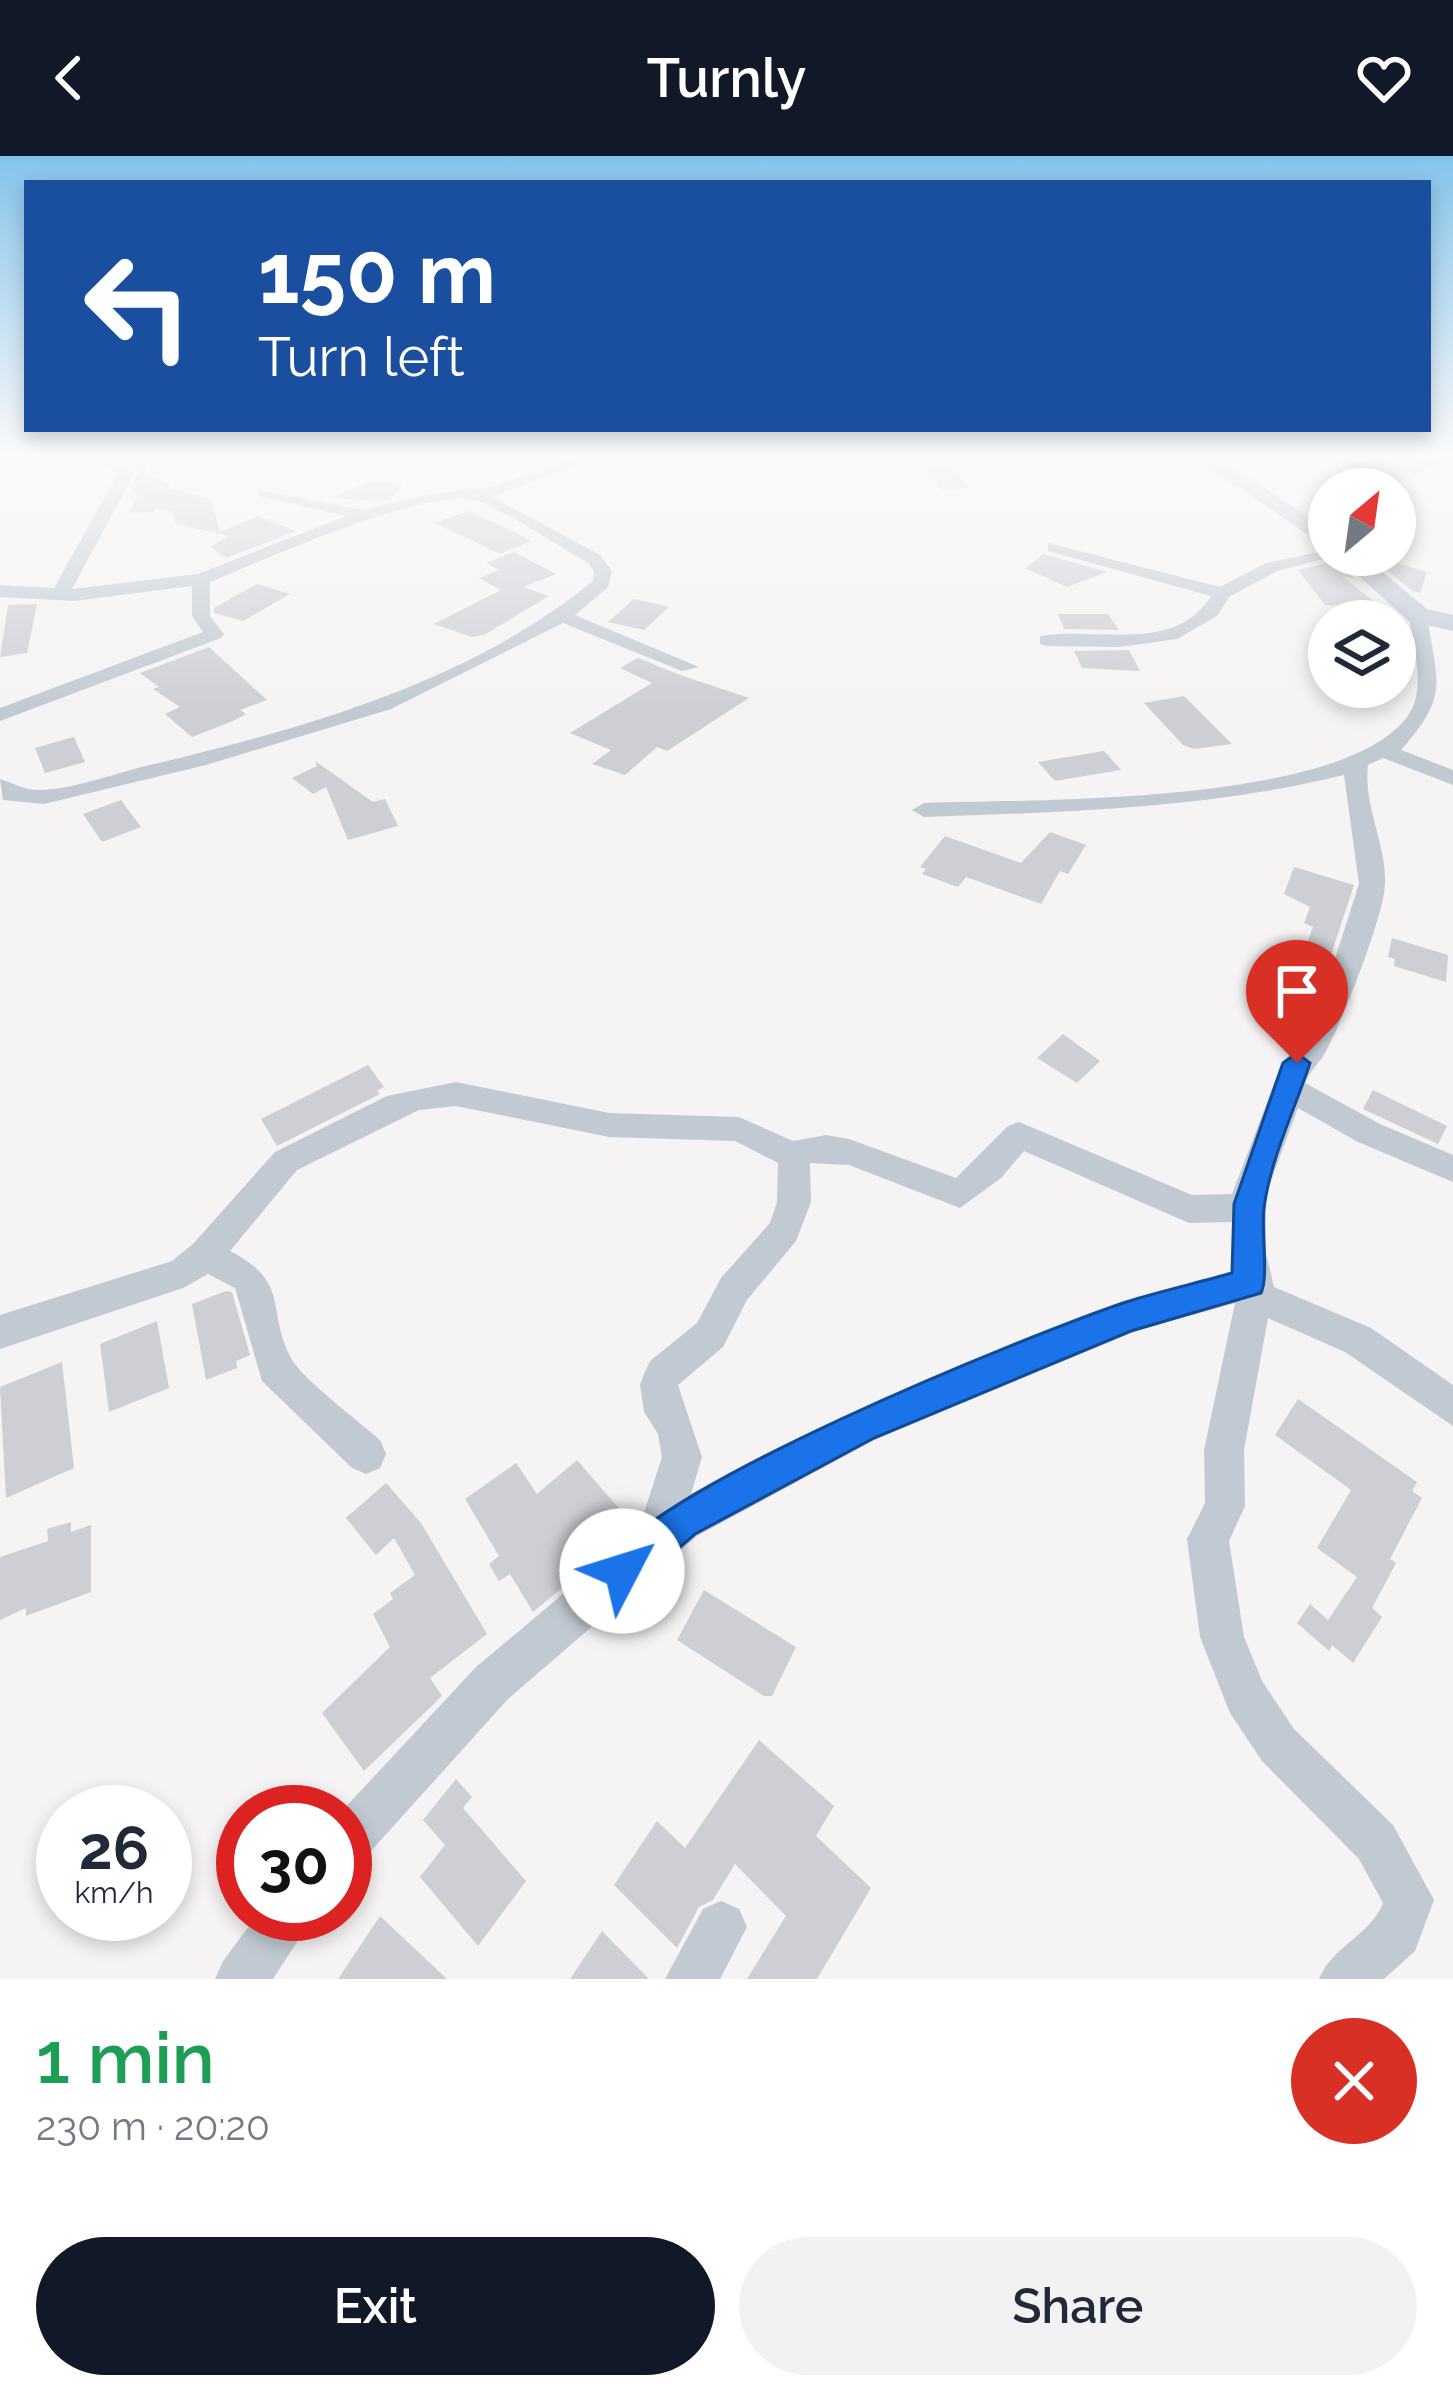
<!DOCTYPE html>
<html lang="en">
<head>
<meta charset="utf-8">
<style>
  body { margin:0; font-family:Raleway,sans-serif; background:#f2f2f3; color:#1f2937; height:100vh; display:flex; flex-direction:column; font-size:45px; white-space:nowrap }
  * { box-sizing:border-box; margin:0 }
  p { font-size:39px; color:#747a83 }
  .icon { flex:none; width:66px; height:66px; fill:none; stroke:currentColor; stroke-width:2; stroke-linecap:round; stroke-linejoin:round }
  .map { position:relative; height:1823px; overflow:hidden }
  .panel { display:flex; flex-direction:column; background:#fff; flex:1 }
  .panel>* { flex:none }
  .top-card { position:absolute; left:24px; top:24px; width:1407px; height:252px; border-radius:0px; box-shadow:0 6px 18px #0003; background:#1a4fa0; color:#fff; overflow:hidden }
  .needle { width:78px; rotate:29deg }
  .buttons { position:absolute; left:1308px; top:312px; display:grid; gap:24px }
  .buttons a { display:grid; place-items:center; width:108px; height:108px; border-radius:50%; background:#fff; box-shadow:0 6px 18px #0003; font-size:60px }
  .speed { position:absolute; left:36px; top:1629px; display:flex; gap:24px; font-size:60px; font-weight:700; text-align:center }
  .speed>* { display:grid; place-content:center; width:156px; height:156px; border-radius:50%; background:#fff; box-shadow:0 6px 18px #0003; line-height:1 }
  .speed small { font-size:30px; font-weight:400 }
  .speed .limit { border:18px solid #d22; background:#fff; color:#111 }
  .pin { position:absolute; display:grid; place-items:center; width:102px; height:102px; color:#fff; margin:-123px -51px; border-radius:50% 50% 50% 0; rotate:-45deg; box-shadow:0 0 12px #0007 }
  .pin .icon { rotate:45deg }
  .me { position:absolute; width:132px; margin:-66px; rotate:50deg; stroke-linejoin:round; filter:drop-shadow(0 0 9px #0008) }
  .turn { display:flex; align-items:center; gap:42px; height:252px; padding:0 36px; font-size:54px }
  .turn .icon { width:156px; height:156px; stroke-width:2.5 }
  .turn b { display:block; font-size:84px; line-height:102px }
  .round { display:grid; place-items:center; flex:none; width:126px; height:126px; border-radius:63px; background:#f2f2f3 }
  .overview { display:flex; align-items:center; justify-content:space-between; height:204px; padding:0 36px }
  h1 { font-size:72px; font-weight:600; line-height:90px; color:#1e9e55 }
  .action { display:flex; gap:24px; margin-top:auto; padding:24px 36px }
  .action a { flex:1; height:138px; border-radius:72px; background:#111827; color:#fff; font-size:48px; font-weight:600; line-height:138px; text-align:center }
  .action a+a { background:#f2f2f3; color:#1f2937 }
  header { display:flex; justify-content:space-between; align-items:center; height:156px; padding:0 36px; background:#111827; color:#fff; font-size:54px; font-weight:600 }
  .map>svg:first-child { display:block }
  .building { fill:#cdcfd5 }
  .lines { fill:none; stroke-linecap:round; stroke-linejoin:round }
  .street { fill:#c1cad2; fill-rule:evenodd }
  .secondary { fill:#c1cbd6; fill-rule:evenodd }
  .route { fill:#1a73e8; stroke:#114b97; stroke-width:3 }
</style>
</head>
<body>
<header><svg class="icon" aria-label="back" viewBox="0 0 24 24"><path d="M15 5l-7 7 7 7"/></svg>Turnly<svg class="icon" aria-label="heart" viewBox="0 0 24 24"><path d="M12 20l-8-8c-3-5 5-10 8-4 3-6 11-1 8 4z"/></svg></header>
<div class="map">
<svg width="1453" height="1823" viewBox="0 0 1453 1823">
  <rect width="100%" height="100%" fill="#f5f3f3"/>
  <g class="building">
    <path d="M129 299H149L142 328 149 320 171 328 168 332 211 343 220 376 258 360 296 375 226 402 210 391 228 380 175 367 172 355 156 352 153 356 128 357 138 339 131 333 139 315 119 303Z"/>
    <path d="M1453 302 1398 327 1339 306 1340 304Z"/>
    <path d="M943 303 969 332 942 334 917 305Z"/>
    <path d="M369 326 404 328 390 343 379 345 331 342Z"/>
    <path d="M468 355 513 375 531 385 500 398 435 367Z"/>
    <path d="M514 396 556 418 523 431 549 440 484 479 472 481 434 468 501 434 479 422 499 414 486 407Z"/>
    <path d="M1044 398 1047 399 1107 416 1067 431 1025 412Z"/>
    <path d="M1369 399 1427 416 1420 437 1412 435Z"/>
    <path d="M1335 405 1355 423 1342 420 1393 461 1366 464 1346 449H1325L1298 414Z"/>
    <path d="M257 428 290 438 243 465 214 457V452Z"/>
    <path d="M634 443 669 451 644 474 608 466Z"/>
    <path d="M37 448 27 497 0 501 8 449Z"/>
    <path d="M1058 458H1108L1119 474 1064 473Z"/>
    <path d="M209 491 267 544 240 554 246 558 233 565 192 581 165 558 180 551 153 533 159 531 140 517Z"/>
    <path d="M1129 494 1140 515 1082 512 1074 495Z"/>
    <path d="M638 502 680 519 749 542 667 595 657 591 625 619 592 608 611 594 570 577 652 527 620 512Z"/>
    <path d="M1184 540 1232 588 1194 593 1183 589 1144 547Z"/>
    <path d="M74 581 85 606 45 617 35 592Z"/>
    <path d="M1104 595 1121 614 1055 625 1038 606Z"/>
    <path d="M315 605 373 646 385 643 398 670 348 684 326 631 313 638 292 622 317 610Z"/>
    <path d="M121 644 141 671 102 686 83 658Z"/>
    <path d="M1050 676 1086 689 1068 718 1060 715 1041 748 966 721 958 731 922 718 926 713 920 711 945 680 1021 707Z"/>
    <path d="M1294 711 1354 729 1331 799 1306 790 1313 771 1304 767 1310 751 1284 738Z"/>
    <path d="M1392 782 1448 799 1446 826 1394 810 1395 803 1388 801Z"/>
    <path d="M1063 878 1100 905 1077 927 1037 902Z"/>
    <path d="M368 909 384 931 377 935 380 938 277 990 261 963Z"/>
    <path d="M1373 934 1447 970 1438 988 1363 953Z"/>
    <path d="M226 1135 232 1136 250 1199 236 1205 237 1212 206 1224 192 1148Z"/>
    <path d="M157 1165 169 1232 109 1256 100 1188Z"/>
    <path d="M62 1206 74 1312 6 1342 0 1231Z"/>
    <path d="M1298 1243 1417 1326 1412 1335 1422 1342 1390 1403 1396 1407 1372 1452 1382 1461 1353 1507 1332 1489 1329 1495 1297 1467 1310 1448 1328 1464 1357 1421 1317 1392 1351 1334 1275 1279Z"/>
    <path d="M577 1304 635 1371 533 1456 510 1418 499 1425 489 1408 499 1400 465 1343 516 1307 537 1338Z"/>
    <path d="M386 1327 421 1367 487 1478 430 1522 442 1540 364 1615 322 1557 390 1491 373 1458 393 1443 390 1437 415 1419 394 1382 376 1399 346 1362Z"/>
    <path d="M71 1366V1376L91 1369V1436L26 1460V1452L0 1464V1401L48 1385 47 1373Z"/>
    <path d="M704 1434 796 1491 772 1540H764L677 1484Z"/>
    <path d="M759 1584 834 1650 816 1680 871 1732 817 1823H747L786 1760 735 1708 713 1744 699 1751 677 1792 614 1729 657 1665 685 1692Z"/>
    <path d="M456 1623 472 1641 463 1652 526 1725 478 1790 420 1721 445 1689 423 1664Z"/>
    <path d="M380 1760 447 1823H338Z"/>
    <path d="M602 1775 649 1823H570Z"/>
  </g>
  <g class="lines">
    <g class="street">
      <path d="M84 299H103L135 316 72 433 198 418 346 360 259 340V334L363 354 430 338 491 331 581 299H602L492 341 600 399 612 415 608 431 575 459 699 511 682 515 563 467 391 553 206 609 44 648 3 644 0 623C16 628 25 635 43 634 78 632 115 617 150 609 304 572 468 527 593 425L594 415 588 407C558 390 504 353 474 344 426 331 261 405 210 426V460L224 478 221 482 0 565V552L203 476 192 460V430L74 445 0 441V429L54 432 118 318Z"/>
      <path d="M1048 387 1220 431 1266 407 1329 394V399H1339L1277 415 1229 441 1217 460 1177 483 1119 491 1047 490 1040 488V480C1097 470 1174 499 1211 440L1048 395Z"/>
      <path d="M1418 453 1427 459C1437 528 1450 538 1401 594L1453 614V629L1383 602 1368 609C1363 650 1387 689 1385 729 1383 762 1342 866 1325 897 1318 909 1310 914 1305 927L1380 968 1453 999V1026L1358 986 1298 952 1266 1038V1097L1274 1131 1371 1172 1453 1229V1270L1345 1196 1268 1162 1244 1294 1245 1350 1229 1385 1244 1481 1262 1525 1294 1573 1393 1669 1434 1744 1415 1795 1384 1823H1319C1332 1790 1371 1779 1383 1747L1359 1703 1262 1605 1230 1557 1200 1481 1187 1383 1205 1347 1204 1294 1235 1147 1131 1176 876 1283 697 1380 508 1543 362 1705 345 1712V1656H341L476 1511 638 1375 662 1301 658 1278 644 1256 640 1229 644 1218 650 1205 697 1167 721 1122 770 1067 777 1046 778 1007 735 985 609 981 456 950 419 954 297 1014 230 1095C292 1127 265 1153 291 1202 301 1222 360 1266 380 1284L386 1298 380 1312 366 1318 352 1312 262 1225 235 1132 208 1118 183 1132 0 1193V1159L172 1105 193 1088 275 996 387 940 456 926 609 957 739 961 793 985 826 979 849 983 956 1022 1008 970 1019 966 1192 1039 1232 1038 1282 907 1299 888 1332 812 1359 728 1344 619C1205 653 1066 656 924 661L912 654 924 647C1030 643 1348 650 1409 558 1427 531 1412 488 1409 459ZM1024 995 1189 1067 1232 1066 1234 1116C1044 1167 865 1248 691 1338L702 1301 678 1229 723 1191 747 1144 796 1085 811 1046 810 1007 849 1009 960 1052 1001 1022Z"/>
      <path d="M721 1745 739 1753 747 1771 720 1823H665L703 1753Z"/>
      <path d="M258 1758H315L273 1823H215L223 1805Z"/>
    </g>
    <g class="secondary">
      <path d="M1191 299H1216L1329 375V393Z"/>
      <path d="M1335 399H1362L1427 453 1453 459V475L1409 465Z"/>
    </g>
  </g>
  <linearGradient id="sky" x2="0" y2="1"><stop stop-color="#85c3ea"/><stop offset="0.54" stop-color="#fafafa"/><stop offset="1" stop-color="#fafafa" stop-opacity="0"/></linearGradient>
  <rect width="1453" height="554" fill="url(#sky)"/>
  <path class="route" d="M1297 897 1310 907C1295 953 1270 1004 1264 1052 1261 1075 1269 1120 1261 1137L1131 1175 874 1282 695 1378 636 1429 622 1435 609 1429 603 1415C636 1336 1032 1178 1126 1146 1161 1135 1197 1127 1232 1117L1234 1048 1283 907Z"/>
</svg>
<div class="buttons">
<a><svg class="needle" viewBox="-14 -14 28 28"><path d="M0-13l5 13h-10z" fill="#e53935"/><path d="M0 13l5-13h-10z" fill="#747a83"/></svg></a>
<a><svg class="icon" aria-label="layers" viewBox="0 0 24 24"><path d="M12 4l9 5-9 5-9-5zM3 14l9 5 9-5"/></svg></a>
</div>
<div class="speed"><div>26<small>km/h</small></div><div class="limit">30</div></div>
<div class="pin" style="left:1297px;top:907px;background:#d93025"><svg class="icon" aria-label="arrive" viewBox="0 0 24 24"><path d="M6 21V4h12l-3 4 3 4H6"/></svg></div>
<svg class="me" style="left:622px;top:1415px" viewBox="-20 -20 40 40"><circle r="19" fill="#fff"/><path d="M0-13L10 11 0 6-10 11z" fill="#1a73e8"/></svg>
<div class="top-card">
<div class="turn"><svg class="icon" aria-label="left" viewBox="0 0 24 24"><path d="M17 20v-9H6M10 6l-5 5 5 5"/></svg><div><b>150 m</b>Turn left</div></div>
</div>
</div>
<section class="panel">
<div class="overview"><div><h1>1 min</h1><p>230 m · 20:20</p></div><a class="round" style="background:#d93025;color:#fff"><svg class="icon" aria-label="close" viewBox="0 0 24 24"><path d="M6 6l12 12M18 6L6 18"/></svg></a></div>
<div class="action"><a>Exit</a><a>Share</a></div>
</section>
</body>
</html>
